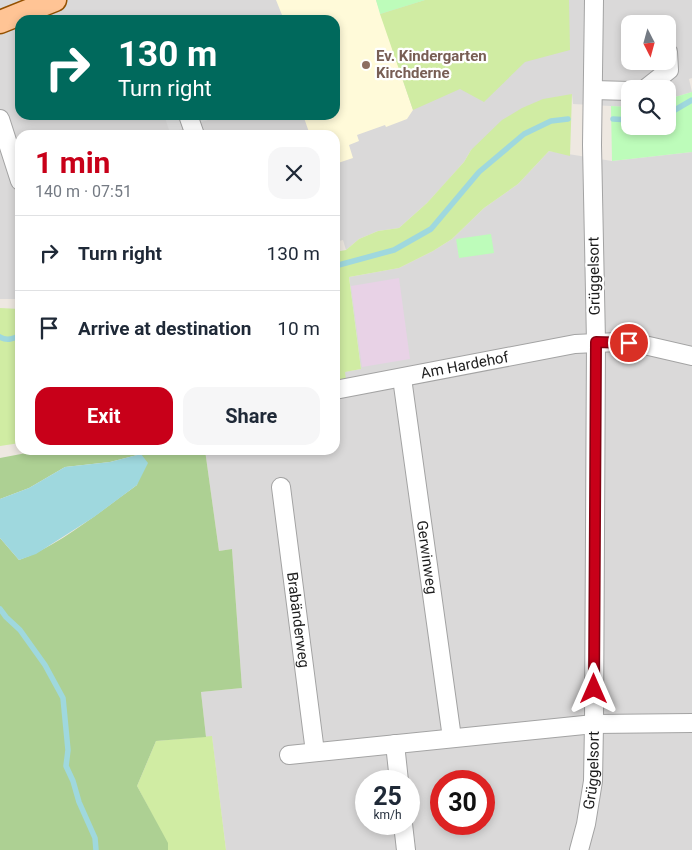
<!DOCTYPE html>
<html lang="en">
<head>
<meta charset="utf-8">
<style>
  body { margin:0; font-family:Roboto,sans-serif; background:#f6f6f7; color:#1f2937; height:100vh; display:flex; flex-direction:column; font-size:19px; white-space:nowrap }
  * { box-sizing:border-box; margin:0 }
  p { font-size:16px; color:#747a83 }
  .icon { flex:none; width:28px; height:28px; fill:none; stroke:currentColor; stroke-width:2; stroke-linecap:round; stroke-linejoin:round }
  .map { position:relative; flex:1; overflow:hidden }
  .details { position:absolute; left:15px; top:130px; width:325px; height:325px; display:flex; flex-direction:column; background:#fff; border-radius:15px; box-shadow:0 2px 8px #0003 }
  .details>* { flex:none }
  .top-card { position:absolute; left:15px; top:15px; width:325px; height:105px; border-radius:15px; box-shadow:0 2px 8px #0003; background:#00695c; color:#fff; overflow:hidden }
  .needle { width:32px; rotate:174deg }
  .fabs { position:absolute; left:621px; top:15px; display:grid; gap:10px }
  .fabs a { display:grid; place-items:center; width:55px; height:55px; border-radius:10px; background:#fff; box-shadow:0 2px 8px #0003; font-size:25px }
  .speed { position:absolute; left:355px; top:770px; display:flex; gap:10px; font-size:25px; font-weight:700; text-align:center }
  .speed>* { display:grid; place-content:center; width:65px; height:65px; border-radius:50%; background:#fff; box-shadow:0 2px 8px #0003; line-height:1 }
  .speed small { font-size:12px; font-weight:400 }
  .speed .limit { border:8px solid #d22; background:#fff; color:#111 }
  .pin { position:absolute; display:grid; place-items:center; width:42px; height:42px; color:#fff; margin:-21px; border:2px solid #fff; border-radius:50%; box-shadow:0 1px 5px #0007 }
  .me { position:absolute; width:55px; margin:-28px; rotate:0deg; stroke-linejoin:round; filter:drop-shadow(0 0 4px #0008) }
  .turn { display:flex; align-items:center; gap:18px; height:105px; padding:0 20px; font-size:22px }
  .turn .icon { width:65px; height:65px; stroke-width:2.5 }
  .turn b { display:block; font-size:35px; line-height:42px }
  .round { display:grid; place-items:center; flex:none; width:52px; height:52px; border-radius:15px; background:#f6f6f7 }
  .head { display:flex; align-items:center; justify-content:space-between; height:85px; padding:0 20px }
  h1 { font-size:30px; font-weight:700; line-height:38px; color:#c80019 }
  .cta { display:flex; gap:10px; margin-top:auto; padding:10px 20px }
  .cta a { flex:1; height:58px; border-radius:15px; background:#c80019; color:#fff; font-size:20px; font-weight:700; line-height:58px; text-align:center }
  .cta a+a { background:#f6f6f7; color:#1f2937 }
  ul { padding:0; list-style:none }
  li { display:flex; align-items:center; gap:15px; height:75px; padding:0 20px; border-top:1px solid #e0e1e3 }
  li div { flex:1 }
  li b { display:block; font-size:19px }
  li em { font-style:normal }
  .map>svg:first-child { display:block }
  .residential { fill:#dad9d9; fill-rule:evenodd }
  .industrial { fill:#e8d2e6 }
  .education { fill:#fffad9 }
  .grass { fill:#d0eca3 }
  .forest { fill:#add093 }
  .park { fill:#bdfcba }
  .parking { fill:#e0e0e0 }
  .water { fill:#9fd8de }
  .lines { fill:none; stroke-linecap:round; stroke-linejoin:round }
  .stream { stroke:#9fd8de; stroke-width:5.5 }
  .minor-casing { stroke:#a3a3a3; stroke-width:20 }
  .major-casing { stroke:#945100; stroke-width:25 }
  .minor { stroke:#fff; stroke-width:18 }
  .major { stroke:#ffc495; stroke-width:22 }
  .route-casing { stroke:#820010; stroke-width:12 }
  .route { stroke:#c80019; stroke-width:9 }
  .education-dot { fill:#8d6e63; stroke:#fff; stroke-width:2 }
  .labels { text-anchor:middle; stroke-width:4.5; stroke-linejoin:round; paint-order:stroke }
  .education-label { font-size:15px; font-weight:bold; fill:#785e54; stroke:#fff; text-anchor:start }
  .street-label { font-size:15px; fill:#1c1c1c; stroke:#fff }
</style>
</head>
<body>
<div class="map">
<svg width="692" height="850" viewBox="0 0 692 850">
  <rect width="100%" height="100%" fill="#eee8e1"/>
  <g class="residential">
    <path d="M0 0H692V78L689 79 692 92 668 99V89H630V107L573 104 572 94 471 150 464 162 448 180 427 203 399 228 378 231 359 239 346 250 343 240 335 242V135H20V299H0ZM20 20H335V115H20ZM630 24H668V61H630Z"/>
    <path d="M549 151 612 161 692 152V850H226L212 737H206L201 692 242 688 232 549 219 551 205 450H335V382L344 372 361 369 349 277 399 268 433 251 452 239 484 208 518 184ZM366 781H409V824H366ZM441 781H484V824H441Z"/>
  </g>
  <path class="industrial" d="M399 278 410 359 362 367 351 286Z"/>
  <path class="education" d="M276 0H376L413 110 407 119 386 127 385 125 357 135 359 141 349 145 353 158 335 164V135H310L303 115H335V20H284Z"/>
  <g class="grass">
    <path d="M425 0H569L570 50 525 62 484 102 460 89 413 110 380 14Z"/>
    <path d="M572 94 570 156 549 151 518 184 484 208 452 239 433 251 399 268 349 277 361 369 345 372 346 380 335 382V252L346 250 359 239 378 231 399 228 427 203 464 162 471 150 502 120 522 108 543 99Z"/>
    <path d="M0 308 20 309V443L0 446Z"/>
    <path d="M212 736 226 850H168L167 843 137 786 156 741Z"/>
  </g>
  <path class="forest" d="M42 450H205L219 551 232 549 242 688 201 692 206 737 156 741 137 786 168 843V850H0V538L19 560C59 546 102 510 137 485L141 454 110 462 65 467 29 488 0 499V458Z"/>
  <g class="park">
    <path d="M376 0H425L380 14Z"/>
    <path d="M692 92V152L612 161 611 106 630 107V126H668V99Z"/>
    <path d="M491 234 494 253 459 258 456 239Z"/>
  </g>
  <path class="parking" d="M164 115H210L211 119 170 133Z"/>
  <path class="water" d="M141 454 148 463 137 485 94 517 36 554 19 560 0 538V499L29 488 65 467 110 462Z"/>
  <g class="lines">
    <g class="stream">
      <path d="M668 114 692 100"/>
      <path d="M613 119 630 120"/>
      <path d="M335 266 394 250 431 229 479 172 524 134 551 121 568 119"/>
      <path d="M0 337C6 341 15 339 20 335"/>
      <path d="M0 609 6 617 20 630 45 665 63 698 68 750 66 766 73 781 79 802 95 838 96 850"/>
    </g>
    <defs>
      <g id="minor">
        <path d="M645 89 669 70 668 52"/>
        <path d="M593 90 630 91"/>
        <path d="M188 115 195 135"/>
        <path d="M0 119 20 181"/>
        <path id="s1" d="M402 378 452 738"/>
        <path id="s2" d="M335 390 575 344 618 342 640 344 692 356"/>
        <path id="s3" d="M281 487 315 752"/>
        <path d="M395 744 399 781"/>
        <path d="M289 755 594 724 692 723"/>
        <path d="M403 824 406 850"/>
        <path id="s4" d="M579 850 586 824 593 781 594 724 596 342 592 145 594 0"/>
      </g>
      <path id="major" d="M0 22 55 0"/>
    </defs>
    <use href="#minor" class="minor-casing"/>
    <use href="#major" class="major-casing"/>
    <use href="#minor" class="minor"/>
    <use href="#major" class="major"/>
  </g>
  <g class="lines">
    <defs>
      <path id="route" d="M594 689 596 342 629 343"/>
    </defs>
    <use href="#route" class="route-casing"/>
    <use href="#route" class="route"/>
  </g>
  <circle class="education-dot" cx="366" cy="65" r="5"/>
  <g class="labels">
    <g class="education-label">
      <text x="376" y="61">Ev. Kindergarten<tspan x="376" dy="17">Kirchderne</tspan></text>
    </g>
    <g class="street-label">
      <text transform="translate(594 276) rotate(-91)" y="5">Grüggelsort</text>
      <text dy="5" stroke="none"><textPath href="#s2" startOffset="132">Am Hardehof</textPath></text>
      <text dy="5" stroke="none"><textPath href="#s1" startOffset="181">Gerwinweg</textPath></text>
      <text dy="5" stroke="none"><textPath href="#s3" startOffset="134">Brabänderweg</textPath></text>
      <text dy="5" stroke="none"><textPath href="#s4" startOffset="81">Grüggelsort</textPath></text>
    </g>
  </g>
</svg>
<div class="fabs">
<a><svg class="needle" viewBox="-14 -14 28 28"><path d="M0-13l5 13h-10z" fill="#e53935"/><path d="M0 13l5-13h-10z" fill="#747a83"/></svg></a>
<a><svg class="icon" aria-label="search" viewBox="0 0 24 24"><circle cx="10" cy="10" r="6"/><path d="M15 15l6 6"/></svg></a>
</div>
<div class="speed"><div>25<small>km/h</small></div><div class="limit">30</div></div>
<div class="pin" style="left:629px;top:343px;background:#d93025"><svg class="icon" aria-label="arrive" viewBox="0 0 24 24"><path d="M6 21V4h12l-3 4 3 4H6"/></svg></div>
<svg class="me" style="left:594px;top:689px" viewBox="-20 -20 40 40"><path d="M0-17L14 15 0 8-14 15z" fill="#c80019" stroke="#fff" stroke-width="4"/></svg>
<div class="top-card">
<div class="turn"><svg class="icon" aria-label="right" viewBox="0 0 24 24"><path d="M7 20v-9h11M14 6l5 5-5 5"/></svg><div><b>130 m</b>Turn right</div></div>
</div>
<section class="details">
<div class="head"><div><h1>1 min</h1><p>140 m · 07:51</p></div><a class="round"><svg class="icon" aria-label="close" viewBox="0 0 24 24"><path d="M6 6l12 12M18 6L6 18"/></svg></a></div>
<ul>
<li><svg class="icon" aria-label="right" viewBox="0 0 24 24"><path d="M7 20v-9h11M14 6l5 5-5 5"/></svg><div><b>Turn right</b></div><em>130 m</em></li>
<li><svg class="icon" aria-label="arrive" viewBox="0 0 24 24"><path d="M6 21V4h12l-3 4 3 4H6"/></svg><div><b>Arrive at destination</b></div><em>10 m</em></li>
</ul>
<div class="cta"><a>Exit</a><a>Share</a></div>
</section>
</div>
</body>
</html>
